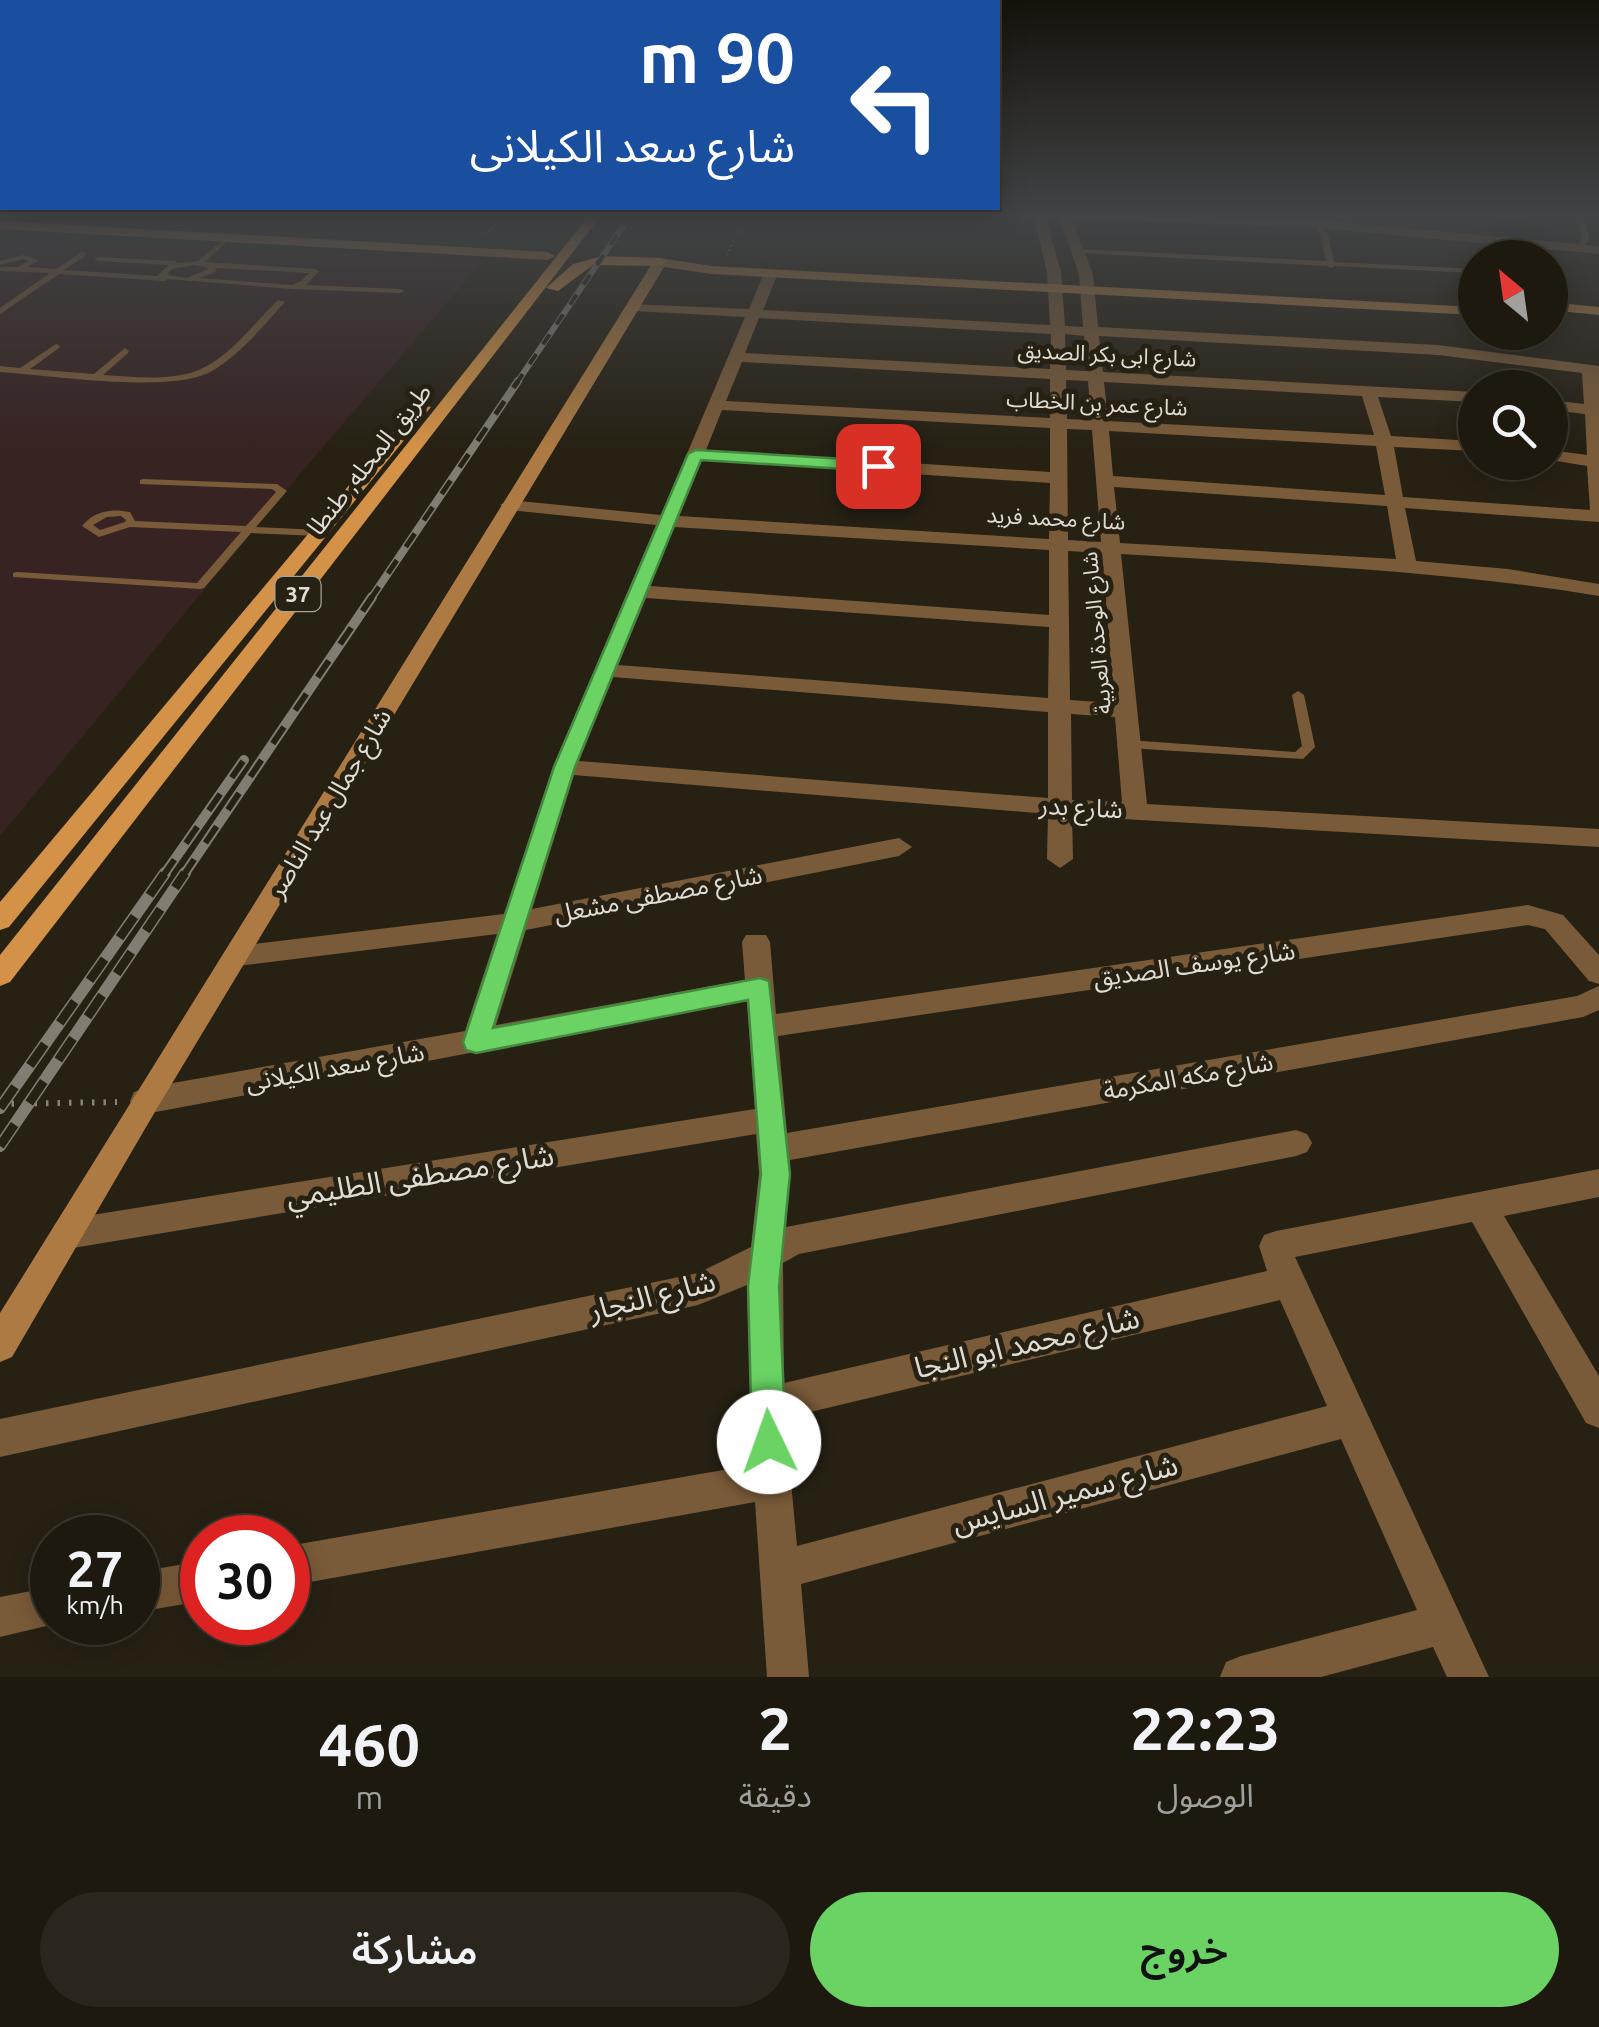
<!DOCTYPE html>
<html lang="ar">
<head>
<meta charset="utf-8">
<style>
  body { margin:0; font-family:Ubuntu,"Noto Sans Arabic",sans-serif; background:#2a261d; color:#f1f3f6; direction:rtl; height:100vh; display:flex; flex-direction:column; font-size:38px; white-space:nowrap }
  * { box-sizing:border-box; margin:0 }
  p { font-size:32px; color:#a0a09e }
  .icon { flex:none; width:55px; height:55px; fill:none; stroke:currentColor; stroke-width:2; stroke-linecap:round; stroke-linejoin:round }
  .map { position:relative; height:1677px; overflow:hidden; direction:ltr }
  .details { display:flex; flex-direction:column; background:#1d190f; flex:1 }
  .details>* { flex:none }
  .top-card { position:absolute; left:0px; top:0px; width:1000px; height:210px; box-shadow:0 5px 25px #0003,0 0 0 2px #3b382f; direction:rtl; background:#1a4fa0; color:#fff; overflow:hidden }
  .needle { width:65px; rotate:331deg }
  .buttons { position:absolute; left:1458px; top:240px; display:grid; gap:20px }
  .buttons a { display:grid; place-items:center; width:110px; height:110px; border-radius:50%; background:#1d190f; box-shadow:0 5px 25px #0003,0 0 0 2px #3b382f; font-size:50px }
  .speed { position:absolute; left:30px; top:1515px; display:flex; gap:20px; font-size:50px; font-weight:700; text-align:center }
  .speed>* { display:grid; place-content:center; width:130px; height:130px; border-radius:50%; background:#1d190f; box-shadow:0 5px 25px #0003,0 0 0 2px #3b382f; line-height:1 }
  .speed small { font-size:25px; font-weight:400 }
  .speed .limit { border:15px solid #d22; background:#fff; color:#111 }
  .pin { position:absolute; display:grid; place-items:center; width:85px; height:85px; color:#fff; margin:-42px; border-radius:20px; box-shadow:0 5px 15px #0006 }
  .me { position:absolute; width:110px; margin:-55px; rotate:357deg; stroke-linejoin:round; filter:drop-shadow(0 0 8px #0008) }
  .turn { display:flex; align-items:center; gap:35px; height:210px; padding:0 40px; font-size:45px }
  .turn .icon { width:130px; height:130px; stroke-width:2.5 }
  .turn b { display:block; font-size:70px; line-height:85px }
  .eta { display:flex; justify-content:space-evenly; align-items:center; height:170px; text-align:center }
  .eta b { font-size:60px; font-weight:600; line-height:70px }
  .cta { display:flex; gap:20px; margin-top:auto; padding:20px 40px }
  .cta a { flex:1; height:115px; border-radius:60px; background:#6ad363; color:#111; font-size:40px; font-weight:600; line-height:115px; text-align:center }
  .cta a+a { background:#2a261d; color:#f1f3f6 }
  .map>svg:first-child { display:block }
  .medical { fill:#372322 }
  .lines { fill:none; stroke-linecap:round; stroke-linejoin:round }
  .path-far1 { stroke:#878378; stroke-width:2.5; stroke-dasharray:1 4; stroke-linecap:butt }
  .path { stroke:#878378; stroke-width:6; stroke-dasharray:2.5 9; stroke-linecap:butt }
  .lane { fill:#7a5b39; fill-rule:evenodd }
  .street { fill:#7a5b39; fill-rule:evenodd }
  .secondary { fill:#ac7a42; fill-rule:evenodd }
  .primary { fill:#d39247; fill-rule:evenodd }
  .rail-far3-casing { stroke:#817d72; stroke-width:6 }
  .rail-far2-casing { stroke:#817d72; stroke-width:8 }
  .rail-far1-casing { stroke:#817d72; stroke-width:10 }
  .rail-casing { stroke:#817d72; stroke-width:12 }
  .rail-far3 { stroke:#272114; stroke-width:4; stroke-dasharray:12; stroke-linecap:butt }
  .rail-far2 { stroke:#272114; stroke-width:5; stroke-dasharray:16; stroke-linecap:butt }
  .rail-far1 { stroke:#272114; stroke-width:6; stroke-dasharray:20; stroke-linecap:butt }
  .rail { stroke:#272114; stroke-width:9; stroke-dasharray:26; stroke-linecap:butt }
  .route { fill:#6ad363; stroke:#458940; stroke-width:2.5 }
  .labels { text-anchor:middle; stroke-width:10; stroke-linejoin:round; paint-order:stroke }
  .far-street-label { font-size:22px; fill:#dfdcd3; stroke:#272114 }
  .shield { fill:#272114; stroke:#a8a49a; stroke-width:2.5 }
  .shield-label { font-size:22px; font-weight:bold; fill:#dfdcd3 }
  .street-label { font-size:25px; fill:#dfdcd3; stroke:#272114 }
  .near-street-label { font-size:30px; fill:#dfdcd3; stroke:#272114 }
</style>
</head>
<body>
<div class="map">
<svg width="1599" height="1677" viewBox="0 0 1599 1677">
  <rect width="100%" height="100%" fill="#272114"/>
  <path class="medical" d="M0 239 484 260 300 474 0 836Z"/>
  <g class="lines">
    <g class="path-far1">
      <path d="M485 235 507 213"/>
      <path d="M727 255 747 213"/>
    </g>
    <path class="path" d="M0 1104 117 1102"/>
    <g class="lane">
      <path d="M1583 221 1586 223 1589 240 1581 250 1577 248 1581 240 1580 223Z"/>
      <path d="M1317 222 1328 234 1334 262 1475 269V273L1335 266 1331 268 1327 266 1079 253 1075 251 1079 249 1326 261 1320 234 1314 224Z"/>
      <path d="M229 235 231 238 205 262 315 269 319 271 306 285 400 289 404 291 400 293 293 289 168 279 164 281 59 274 0 314V308L50 273 0 271V267H18L29 261 23 259 0 265V261L23 255 39 260 27 267 56 269 82 252H85V256L64 270 157 276 169 265 98 261 94 259 98 257 175 261 178 263 198 261ZM194 265 207 267 208 269 187 278 167 275 172 269ZM215 268 309 273 301 281 292 285 199 278 216 272Z"/>
      <path d="M278 300 285 302C265 324 237 358 210 372 167 394 51 375 0 372V366L20 368 56 344 60 346 59 348 30 369 94 374 125 348 129 351 128 353 103 375C134 377 175 382 203 368 232 354 255 322 278 300Z"/>
      <path d="M143 479 277 484 287 491 256 527 319 530 324 533 319 536 251 533 204 588 200 589 13 577V573L17 572 197 583 241 532 130 527 99 537 82 526C94 511 111 508 130 512L135 521 246 526 276 492 272 489 140 484V480ZM121 516 126 520 125 522 100 530 93 525 107 517Z"/>
      <path d="M1298 691 1304 695 1315 747 1303 759 1128 748 1122 744 1128 740 1295 752 1302 746 1292 695Z"/>
    </g>
    <g class="street">
      <path d="M996 213 1317 220 1599 246V254L1317 228 1072 219 1093 274 1098 327 1438 345 1599 366V522L1405 508 1416 561 1508 569 1599 584V596C1441 570 1281 564 1121 554L1147 804 1599 829V847L1072 816 1073 859 1060 868 1047 859 1048 814 574 775 532 909 899 838 912 847 899 856 526 930 496 1025 745 980 742 942 746 935H766L770 942 776 1014 1528 905 1563 915 1599 955V984L1589 981 1545 929 1528 925 778 1036 787 1133 1577 996 1599 986V1010L1583 1017 790 1160 786 1227 1296 1130 1307 1134 1312 1143 1307 1152 1296 1156 799 1254 783 1263 784 1383 1267 1271 1259 1246 1264 1235 1276 1231 1599 1169V1197L1504 1216 1599 1376V1428L1586 1423 1472 1222 1295 1257 1489 1677H1447L1433 1647 1321 1677H1220L1226 1662 1241 1656 1417 1610 1341 1439 801 1584 809 1677H767L755 1502 288 1586V1546L752 1465 747 1285 698 1305 0 1457V1419L698 1273 751 1247 759 1173 756 1134 67 1249 55 1244 51 1234 55 1224 67 1219 755 1109 747 1001 145 1114 134 1110 130 1101 134 1092 145 1088 465 1031 497 934 237 966 227 963 223 956 227 949 237 946 504 914 553 767 656 525 509 510 500 505 509 500 661 515 745 317 634 311 629 310V304L749 309 764 273 771 269 778 273 763 310 1050 325 1047 272 1034 218ZM1046 218 1060 219 1079 274 1083 327 1065 326 1061 272ZM759 318 1051 334 1050 369 745 353ZM1065 334 1084 336 1087 371 1066 370ZM1099 336 1438 355 1582 373 1584 404 1550 400V410L1585 414 1587 455 1550 450V460L1587 466 1590 510 1403 497 1394 447 1475 451V441L1391 436 1378 397 1475 402V392L1103 372ZM742 362 1050 379V418L726 401ZM1066 380 1088 381 1091 420 1067 419ZM1104 382 1362 396 1374 435 1108 421ZM722 410 1050 428V472L706 450ZM1067 429 1092 430 1101 542 1068 540ZM1109 431 1376 446 1385 495 1113 476ZM702 460 1050 483 1049 539 679 516ZM1114 487 1387 506 1396 559 1120 543ZM674 527 1049 550V615L650 586ZM1068 551 1102 553 1114 703 1070 700ZM646 598 1049 627 1048 698 618 665ZM613 677 1048 712V798L579 761ZM1071 714 1115 717 1122 802 1072 800ZM1280 1300 1327 1406 797 1546 785 1418Z"/>
      <path d="M1571 213H1585L1586 214 1580 218Z"/>
      <path d="M202 1561V1601L138 1612V1572Z"/>
      <path d="M52 1587V1622H63L0 1637V1597Z"/>
    </g>
    <g class="secondary">
      <path d="M0 221 548 252 555 256 548 260 0 229Z"/>
      <path d="M660 258 712 266 1475 307V315L712 274 664 267 156 1110 12 1357 0 1362V1313L653 262Z"/>
      <path d="M1550 302 1599 307V315L1550 310Z"/>
    </g>
    <g class="primary">
      <path d="M591 213H603L10 982 0 986V955Z"/>
      <path d="M602 256 660 258 667 262 660 266 593 265 558 291 546 288 573 264Z"/>
      <path d="M417 404 431 407 9 927 0 930V902Z"/>
    </g>
    <defs>
      <path id="rail-far3" d="M516 384 632 213"/>
      <path id="rail-far2" d="M370 600 518 381"/>
      <g id="rail-far1">
        <path d="M163 876 244 760"/>
        <path d="M183 876 372 597"/>
      </g>
      <g id="rail">
        <path d="M0 1108 165 873"/>
        <path d="M0 1146 185 873"/>
      </g>
    </defs>
    <use href="#rail-far3" class="rail-far3-casing"/>
    <use href="#rail-far2" class="rail-far2-casing"/>
    <use href="#rail-far1" class="rail-far1-casing"/>
    <use href="#rail" class="rail-casing"/>
    <use href="#rail-far3" class="rail-far3"/>
    <use href="#rail-far2" class="rail-far2"/>
    <use href="#rail-far1" class="rail-far1"/>
    <use href="#rail" class="rail"/>
  </g>
  <linearGradient id="sky" x2="0" y2="1"><stop stop-color="#15120b"/><stop offset="0.48" stop-color="#414345"/><stop offset="1" stop-color="#414345" stop-opacity="0"/></linearGradient>
  <rect width="1599" height="448" fill="url(#sky)"/>
  <path class="route" d="M696 450 878 461 886 466 878 471 701 460 575 767 493 1028 760 978 769 981 790 1174 779 1286 786 1442 781 1454 769 1459 757 1454 752 1442 748 1286 761 1174 748 1000 476 1053 466 1050 463 1042 554 767 688 454Z"/>
  <g class="labels">
    <g class="far-street-label">
      <text transform="translate(1107 354) rotate(3)" y="8">شارع ابى بكر الصديق</text>
      <text transform="translate(1097 403) rotate(3)" y="8">شارع عمر بن الخطاب</text>
      <text transform="translate(1056 518) rotate(3)" y="8">شارع محمد فريد</text>
      <text transform="translate(1096 633) rotate(-95)" y="8">شارع الوحدة العربية</text>
    </g>
    <rect class="shield" x="275.5" y="577" width="45" height="34" rx="8"/>
    <g class="shield-label">
      <text x="298" y="602">37</text>
    </g>
    <g class="street-label">
      <text transform="translate(369 459) rotate(-52)" y="9">طريق المحله, طنطا</text>
      <text transform="translate(329 803) rotate(-59)" y="9">شارع جمال عبد الناصر</text>
      <text transform="translate(1081 807) rotate(3)" y="9">شارع بدر</text>
      <text transform="translate(658 894) rotate(-11)" y="9">شارع مصطفى مشعل</text>
      <text transform="translate(1194 964) rotate(-8)" y="9">شارع يوسف الصديق</text>
      <text transform="translate(335 1067) rotate(-10)" y="9">شارع سعد الكيلانى</text>
      <text transform="translate(1188 1076) rotate(-10)" y="9">شارع مكه المكرمة</text>
    </g>
    <g class="near-street-label">
      <text transform="translate(420 1176) rotate(-9)" y="10">شارع مصطفى الطليمي</text>
      <text transform="translate(652 1296) rotate(-14)" y="10">شارع النجار</text>
      <text transform="translate(1027 1343) rotate(-13)" y="10">شارع محمد ابو النجا</text>
      <text transform="translate(1065 1494) rotate(-15)" y="10">شارع سمير السايس</text>
    </g>
  </g>
</svg>
<div class="buttons">
<a><svg class="needle" viewBox="-14 -14 28 28"><path d="M0-13l5 13h-10z" fill="#e53935"/><path d="M0 13l5-13h-10z" fill="#a0a09e"/></svg></a>
<a><svg class="icon" aria-label="search" viewBox="0 0 24 24"><circle cx="10" cy="10" r="6"/><path d="M15 15l6 6"/></svg></a>
</div>
<div class="speed"><div>27<small>km/h</small></div><div class="limit">30</div></div>
<div class="pin" style="left:878px;top:466px;background:#d93025"><svg class="icon" aria-label="arrive" viewBox="0 0 24 24"><path d="M6 21V4h12l-3 4 3 4H6"/></svg></div>
<svg class="me" style="left:769px;top:1442px" viewBox="-20 -20 40 40"><circle r="19" fill="#fff"/><path d="M0-13L10 11 0 6-10 11z" fill="#6ad363"/></svg>
<div class="top-card">
<div class="turn"><svg class="icon" aria-label="left" viewBox="0 0 24 24"><path d="M17 20v-9H6M10 6l-5 5 5 5"/></svg><div><b>90 m</b>شارع سعد الكيلانى</div></div>
</div>
</div>
<section class="details">
<div class="eta">
<div><b>22:23</b><p>الوصول</p></div>
<div><b>2</b><p>دقيقة</p></div>
<div><b>460</b><p>m</p></div>
</div>
<div class="cta"><a>خروج</a><a>مشاركة</a></div>
</section>
</body>
</html>
